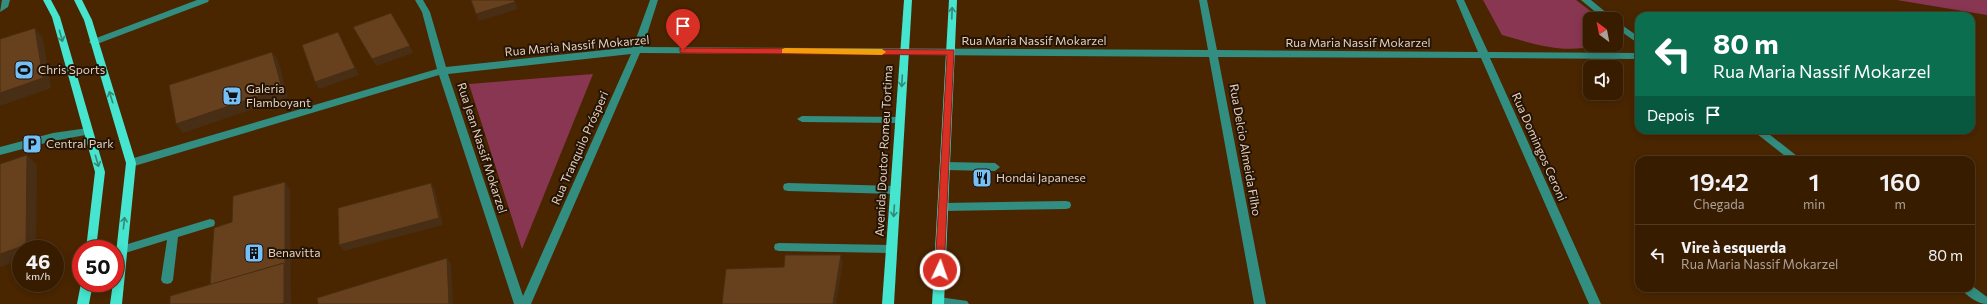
<!DOCTYPE html>
<html lang="pt">
<head>
<meta charset="utf-8">
<style>
  body { margin:0; font-family:Commissioner,sans-serif; background:#3f250a; color:#f1f3f6; height:100vh; display:flex; flex-direction:column; font-size:15px; white-space:nowrap }
  * { box-sizing:border-box; margin:0 }
  p { font-size:13px; color:#aba199 }
  .icon { flex:none; width:22px; height:22px; fill:none; stroke:currentColor; stroke-width:2; stroke-linecap:round; stroke-linejoin:round }
  .map { position:relative; flex:1; overflow:hidden }
  .drawer { position:absolute; left:1635px; top:156px; width:340px; height:136px; display:flex; flex-direction:column; background:#381c00; border-radius:12px; box-shadow:0 2px 10px #0003,0 0 0 1px #523a22 }
  .drawer>* { flex:none }
  .banner { position:absolute; left:1635px; top:12px; width:340px; height:122px; border-radius:12px; box-shadow:0 2px 10px #0003,0 0 0 1px #523a22; background:#0b6e4f; color:#fff; overflow:hidden }
  .needle { width:26px; rotate:328deg }
  .buttons { position:absolute; left:1583px; top:12px; display:grid; gap:8px }
  .buttons a { display:grid; place-items:center; width:40px; height:40px; border-radius:8px; background:#381c00; box-shadow:0 2px 10px #0003,0 0 0 1px #523a22; font-size:20px }
  .speed { position:absolute; left:12px; top:240px; display:flex; gap:8px; font-size:20px; font-weight:700; text-align:center }
  .speed>* { display:grid; place-content:center; width:52px; height:52px; border-radius:50%; background:#381c00; box-shadow:0 2px 10px #0003,0 0 0 1px #523a22; line-height:1 }
  .speed small { font-size:10px; font-weight:400 }
  .speed .limit { border:6px solid #d22; background:#fff; color:#111 }
  .pin { position:absolute; display:grid; place-items:center; width:34px; height:34px; color:#fff; margin:-41px -17px; border-radius:50% 50% 50% 0; rotate:-45deg; box-shadow:0 0 4px #0007 }
  .pin .icon { rotate:45deg }
  .me { position:absolute; width:44px; margin:-22px; rotate:3deg; stroke-linejoin:round; filter:drop-shadow(0 0 3px #0008) }
  .turn { display:flex; align-items:center; gap:14px; height:84px; padding:0 12px; font-size:18px }
  .turn .icon { width:52px; height:52px; stroke-width:2.5 }
  .turn b { display:block; font-size:28px; line-height:34px }
  .then { display:flex; align-items:center; height:38px; padding:0 12px; background:#0003; gap:8px; font-size:15px }
  .eta { display:flex; justify-content:space-evenly; align-items:center; height:68px; text-align:center }
  .eta b { font-size:24px; font-weight:600; line-height:28px }
  ul { padding:0; list-style:none }
  li { display:flex; align-items:center; gap:12px; height:60px; padding:0 12px; border-top:1px solid #523a22 }
  li div { flex:1 }
  li b { display:block; font-size:15px }
  li em { font-style:normal }
  .map>svg:first-child { display:block }
  .green { fill:#893652 }
  .lines { fill:none; stroke-linecap:round; stroke-linejoin:round }
  .minor { fill:#328e80; fill-rule:evenodd }
  .major { fill:#46e5cf; fill-rule:evenodd }
  .shaded-wall { fill:#482e14 }
  .building { fill:#67411d; stroke:#482e14 }
  .oneway { stroke:#378775 }
  .route { fill:#d93025; stroke:#8d1f18 }
  .slow { fill:#f59e0b }
  .labels { text-anchor:middle; stroke-width:4; stroke-linejoin:round; paint-order:stroke }
  .street-label { font-size:12px; fill:#e7d0bd; stroke:#241406 }
  .poi-label { font-size:12px; fill:#e7d0bd; stroke:#241406; text-anchor:start }
</style>
</head>
<body>
<div class="map">
<svg width="1987" height="304" viewBox="0 0 1987 304">
  <rect width="100%" height="100%" fill="#4a2600"/>
  <g class="green">
    <path d="M1483 0H1576L1601 19H1590V45H1595C1565 55 1531 43 1502 35Z"/>
    <path d="M1897 0H1987V15Z"/>
    <path d="M593 74 522 249 469 84Z"/>
  </g>
  <g class="lines">
    <g class="minor">
      <path d="M2 0H10L8 7 0 12Z"/>
      <path d="M197 0H209L208 2 97 44H91L89 42 91 40Z"/>
      <path d="M415 0H423L430 12 446 67 633 47 650 0H658L643 47 1208 50 1199 0H1207L1217 50 1478 52 1456 0H1464L1488 52 1639 53V59L1490 58 1601 304H1589L1481 58 1218 57 1266 304H1254L1209 57 640 53 531 304H514L439 75 131 167 127 166 126 163 127 160 437 69 422 12ZM631 54 523 296 448 74Z"/>
      <path d="M1581 0H1591L1614 19H1604Z"/>
      <path d="M1616 21 1639 37V44L1616 28Z"/>
      <path d="M802 116 899 117 904 120 899 123 802 122 797 119Z"/>
      <path d="M88 128 93 132 91 134 53 141 0 155V147L53 133Z"/>
      <path d="M1752 130H1764L1802 160H1790Z"/>
      <path d="M945 162 995 163 1000 167 995 171 945 170 940 166Z"/>
      <path d="M788 183 895 186 899 187 900 190 899 193 895 194 788 191 784 190 783 187 784 184Z"/>
      <path d="M1066 201 1070 202 1071 205 1070 208 1066 209 943 211 939 210 938 207 939 204 943 203Z"/>
      <path d="M210 219 214 220 215 223 214 226 178 237 173 280 171 283 167 284 163 283 161 280 167 240 122 254 118 253 117 250 118 247Z"/>
      <path d="M779 243 891 245 895 246 896 249 895 252 891 253 779 251 775 250 774 247 775 244Z"/>
      <path d="M1971 285 1987 297V304C1978 304 1966 296 1961 288H1971Z"/>
      <path d="M939 297 967 301 969 304H934L935 299Z"/>
    </g>
    <g class="major">
      <path d="M43 0H51L60 17 105 172 96 249H86L95 172 52 17Z"/>
      <path d="M74 0H82L92 20 136 163 122 304H110L113 283H115V262L126 163 84 20Z"/>
      <path d="M904 0H912L894 304H882Z"/>
      <path d="M949 0H957L944 304H932Z"/>
      <path d="M81 283H93L89 304H77Z"/>
    </g>
  </g>
  <g class="shaded-wall">
    <path d="M515 2 518 9 479 21 476 14Z"/>
    <path d="M35 28 43 38 51 88 0 106V93Z"/>
    <path d="M338 32 359 75 319 89 315 82Z"/>
    <path d="M410 46 413 53 376 66 372 59Z"/>
    <path d="M272 52 278 60 288 97 183 133 176 124Z"/>
    <path d="M27 155 37 165 36 249H21V260L0 267V254Z"/>
    <path d="M285 182 290 189 291 304H279Z"/>
    <path d="M431 183 435 190 443 225 344 251 339 245Z"/>
    <path d="M841 255 843 263 836 304H833Z"/>
    <path d="M447 258 451 264 453 304H449Z"/>
  </g>
  <g class="building">
    <path d="M471 0H514L515 2 476 14Z"/>
    <path d="M391 13 410 46 372 59 353 27Z"/>
    <path d="M35 28 43 78 0 93V39Z"/>
    <path d="M338 32 355 68 315 82 302 45Z"/>
    <path d="M272 52 282 88 176 124 169 85Z"/>
    <path d="M27 155 26 245 0 254V164Z"/>
    <path d="M285 182V265L284 263 210 285 214 228 232 222 233 196Z"/>
    <path d="M431 183 439 218 339 245 338 208Z"/>
    <path d="M785 255H841L833 304H722L726 269 784 267Z"/>
    <path d="M447 258 449 304H318L317 298Z"/>
    <path d="M284 263V303L279 304H170V296Z"/>
  </g>
  <defs><path id="oneway-shaft" d="M-6 0H5M1.5-3L5.5 0L1.5 3" fill="none" stroke-width="1.6" stroke-linecap="round" stroke-linejoin="round"/></defs>
  <g class="oneway">
    <use href="#oneway-shaft" transform="translate(952 13) rotate(-88)"/>
    <use href="#oneway-shaft" transform="translate(61 36) rotate(74)"/>
    <use href="#oneway-shaft" transform="translate(902 81) rotate(93)"/>
    <use href="#oneway-shaft" transform="translate(111 97) rotate(-107)"/>
    <use href="#oneway-shaft" transform="translate(97 161) rotate(74)"/>
    <use href="#oneway-shaft" transform="translate(894 211) rotate(94)"/>
    <use href="#oneway-shaft" transform="translate(124 223) rotate(-84)"/>
  </g>
  <path class="route" d="M680 48 954 50 944 273 940 274 935 270 947 55 683 53 680 52Z"/>
  <path class="slow" d="M785 48 882 49 886 52 882 55 782 53V49Z"/>
  <defs>
    <symbol id="stadium-square" viewBox="-11 -11 22 22"><rect x="-9" y="-9" width="18" height="18" rx="4" fill="#75c0f6" stroke="#241406"/><path d="M0-5a6.5 5 0 1 0 0 10a6.5 5 0 1 0 0-10ZM-3.5-1.8h7v3.6h-7Z" fill="#111"/></symbol>
    <symbol id="supermarket-square" viewBox="-11 -11 22 22"><rect x="-9" y="-9" width="18" height="18" rx="4" fill="#75c0f6" stroke="#241406"/><path d="M-6-5.5h2.5l.6 2H6L4.5 2H-2.5L-4.4-4H-6ZM-1.5 3.2a1.3 1.3 0 1 0 .1 0ZM3 3.2a1.3 1.3 0 1 0 .1 0Z" fill="#111"/></symbol>
    <symbol id="parking-square" viewBox="-11 -11 22 22"><rect x="-9" y="-9" width="18" height="18" rx="4" fill="#75c0f6" stroke="#241406"/><path d="M-3.5-5.5H1a3.5 3.5 0 0 1 0 7H-1V5.5H-3.5ZM-1-3.4V-.6H.8a1.4 1.4 0 0 0 0-2.8Z" fill="#111"/></symbol>
    <symbol id="restaurant-square" viewBox="-11 -11 22 22"><rect x="-9" y="-9" width="18" height="18" rx="4" fill="#75c0f6" stroke="#241406"/><path d="M-5-6h1v4h1v-4h1v4h1v-4h1v5L-1.5 .5V6h-2V.5L-5-1ZM5-6V6H3V1.5H1.5Q1.5-4 5-6Z" fill="#111"/></symbol>
    <symbol id="building-square" viewBox="-11 -11 22 22"><rect x="-9" y="-9" width="18" height="18" rx="4" fill="#75c0f6" stroke="#241406"/><path d="M-4-6H4V6H1V3H-1V6H-4ZM-2.5-4.3h1.7v1.8h-1.7ZM.8-4.3h1.7v1.8H.8ZM-2.5-1h1.7V.8h-1.7ZM.8-1h1.7V.8H.8Z" fill="#111"/></symbol>
  </defs>
  <g fill-rule="evenodd">
    <use href="#stadium-square" x="13" y="59" width="22" height="22"/>
    <use href="#supermarket-square" x="221" y="85" width="22" height="22"/>
    <use href="#parking-square" x="21" y="133" width="22" height="22"/>
    <use href="#restaurant-square" x="971" y="167" width="22" height="22"/>
    <use href="#building-square" x="243" y="242" width="22" height="22"/>
  </g>
  <g class="labels">
    <g class="street-label">
      <text x="1034" y="45">Rua Maria Nassif Mokarzel</text>
      <text x="1358" y="47">Rua Maria Nassif Mokarzel</text>
      <text transform="translate(577 46) rotate(-5)" y="4">Rua Maria Nassif Mokarzel</text>
      <text transform="translate(1539 147) rotate(66)" y="4">Rua Domingos Ceroni</text>
      <text transform="translate(482 148) rotate(72)" y="4">Rua Jean Nassif Mokarzel</text>
      <text transform="translate(580 148) rotate(-66)" y="4">Rua Tranquilo Prósperi</text>
      <text transform="translate(1245 150) rotate(80)" y="4">Rua Delcio Almeida Filho</text>
      <text transform="translate(884 151) rotate(-87)" y="4">Avenida Doutor Romeu Tortima</text>
    </g>
    <g class="poi-label">
      <text x="38" y="74">Chris Sports</text>
      <text x="246" y="93">Galeria<tspan x="246" dy="14">Flamboyant</tspan></text>
      <text x="46" y="148">Central Park</text>
      <text x="996" y="182">Hondai Japanese</text>
      <text x="268" y="257">Benavitta</text>
    </g>
  </g>
</svg>
<div class="buttons">
<a><svg class="needle" viewBox="-14 -14 28 28"><path d="M0-13l5 13h-10z" fill="#e53935"/><path d="M0 13l5-13h-10z" fill="#aba199"/></svg></a>
<a><svg class="icon" aria-label="sound" viewBox="0 0 24 24"><path d="M4 9h4l5-4v14l-5-4H4zM17 9q2 3 0 6"/></svg></a>
</div>
<div class="speed"><div>46<small>km/h</small></div><div class="limit">50</div></div>
<div class="pin" style="left:683px;top:50px;background:#d93025"><svg class="icon" aria-label="arrive" viewBox="0 0 24 24"><path d="M6 21V4h12l-3 4 3 4H6"/></svg></div>
<svg class="me" style="left:940px;top:270px" viewBox="-20 -20 40 40"><circle r="17" fill="#d93025" stroke="#fff" stroke-width="3"/><path d="M0-11L8 9 0 5-8 9z" fill="#fff"/></svg>
<div class="banner">
<div class="turn"><svg class="icon" aria-label="left" viewBox="0 0 24 24"><path d="M17 20v-9H6M10 6l-5 5 5 5"/></svg><div><b>80 m</b>Rua Maria Nassif Mokarzel</div></div>
<div class="then">Depois<svg class="icon" aria-label="arrive" viewBox="0 0 24 24"><path d="M6 21V4h12l-3 4 3 4H6"/></svg></div>
</div>
<section class="drawer">
<div class="eta">
<div><b>19:42</b><p>Chegada</p></div>
<div><b>1</b><p>min</p></div>
<div><b>160</b><p>m</p></div>
</div>
<ul>
<li><svg class="icon" aria-label="left" viewBox="0 0 24 24"><path d="M17 20v-9H6M10 6l-5 5 5 5"/></svg><div><b>Vire à esquerda</b><p>Rua Maria Nassif Mokarzel</p></div><em>80 m</em></li>
</ul>
</section>
</div>
</body>
</html>
